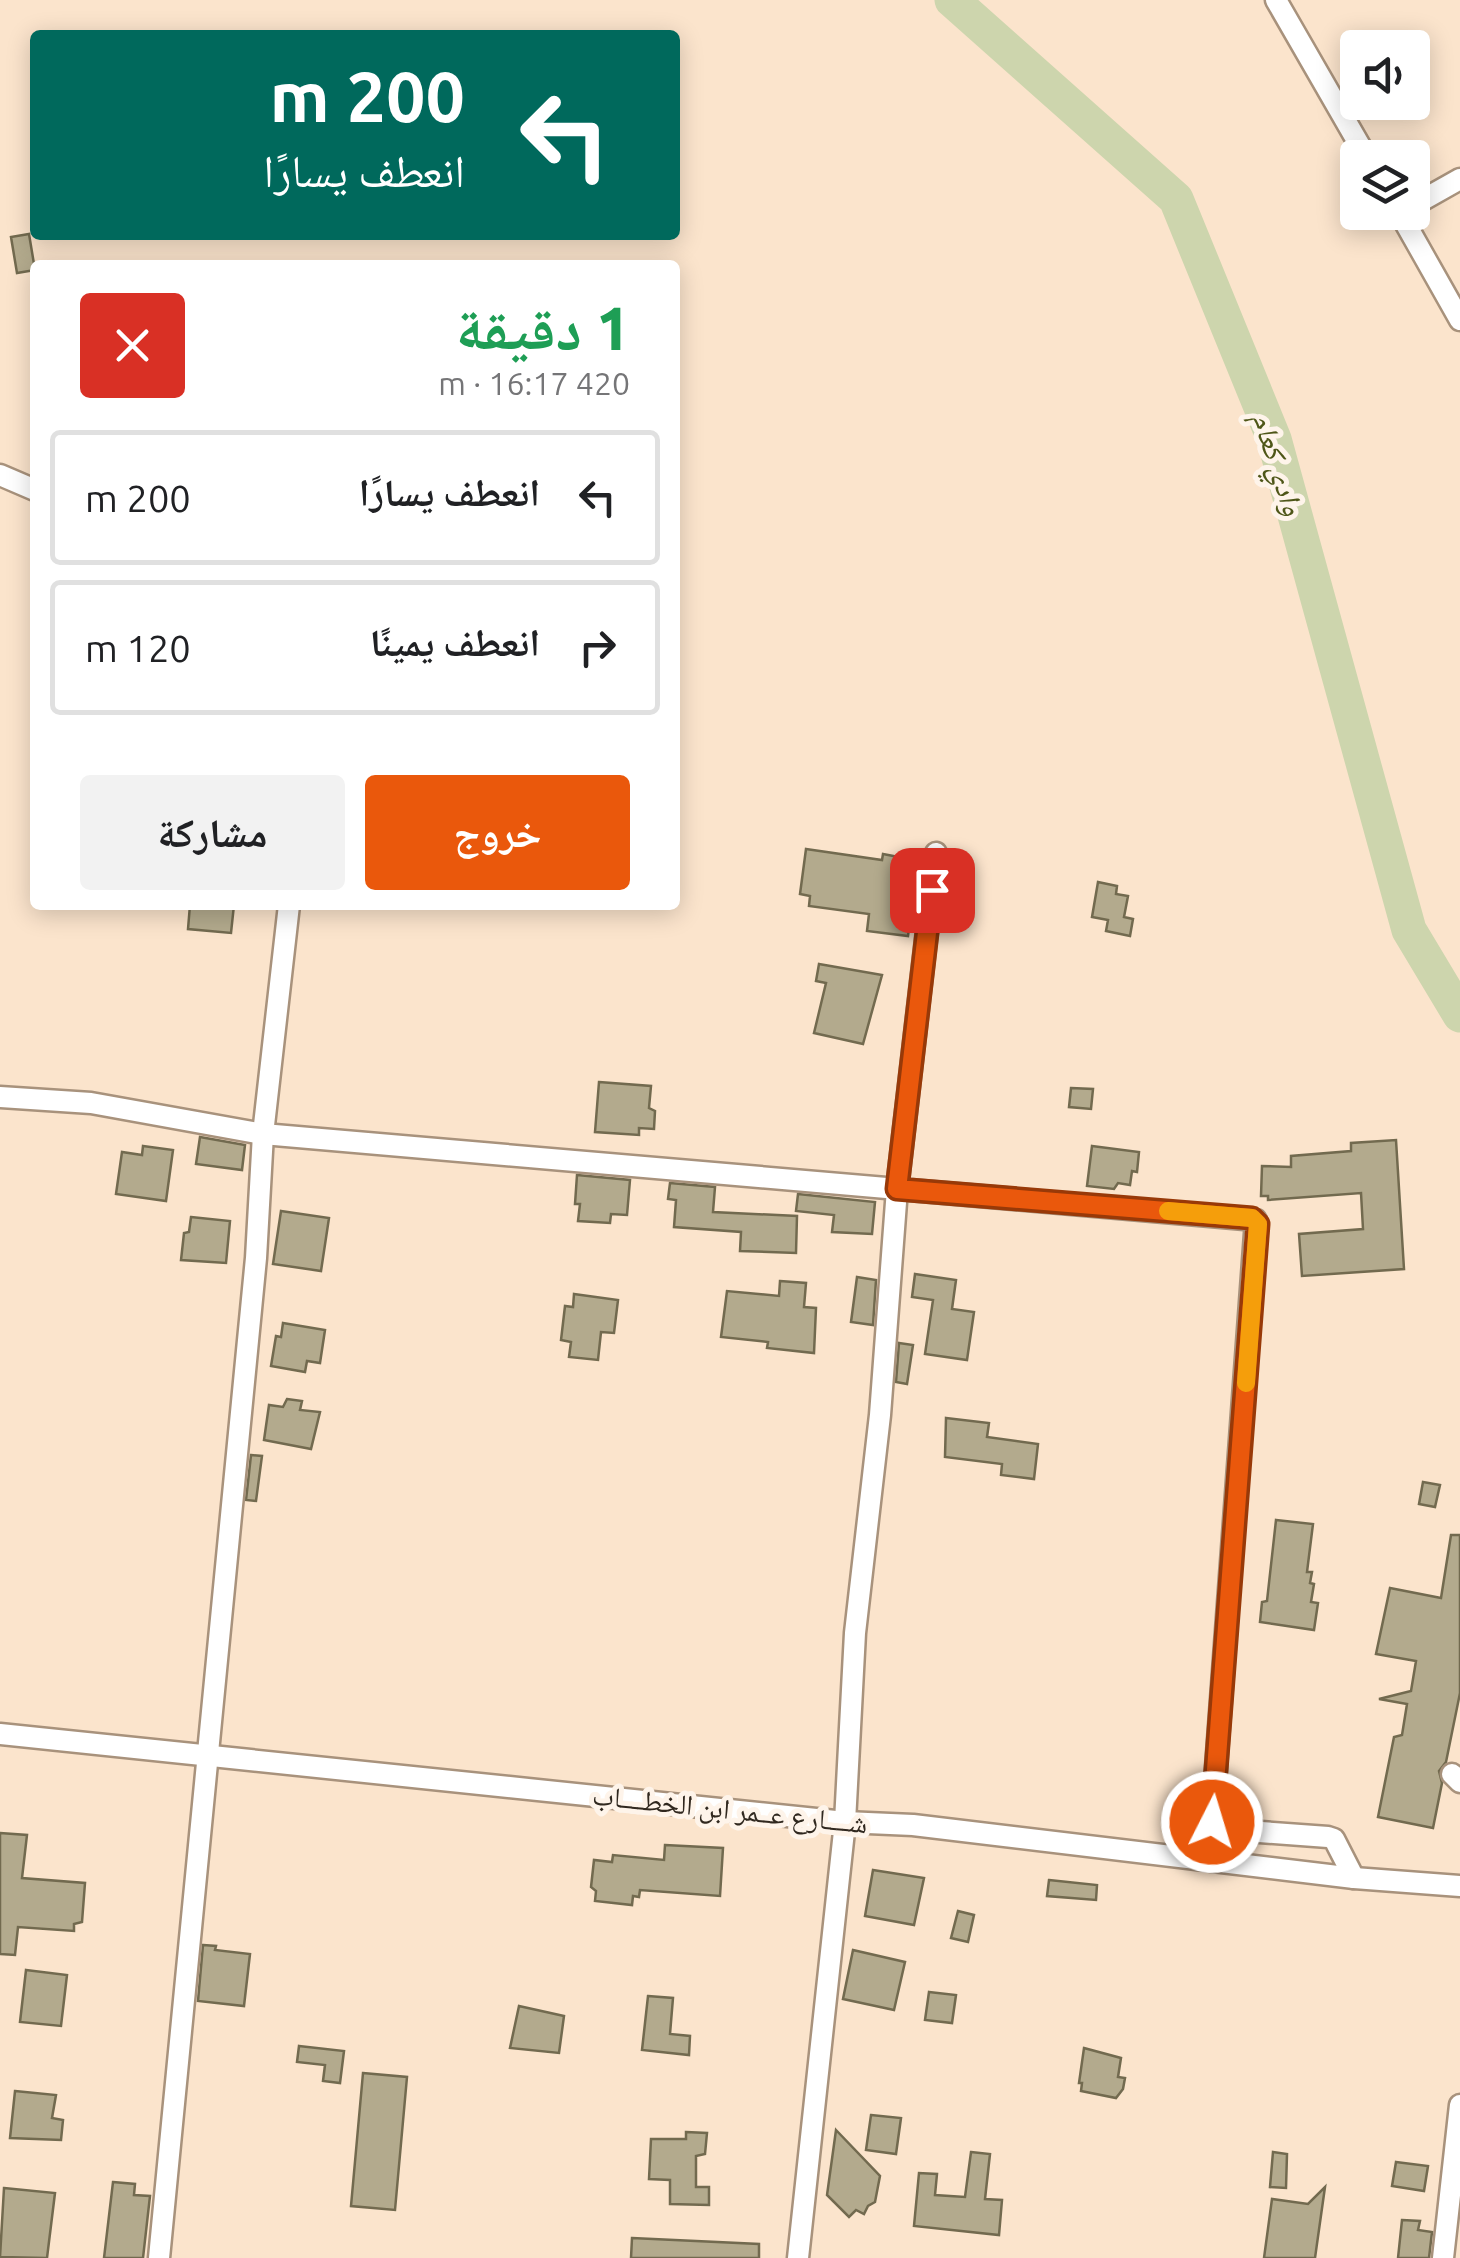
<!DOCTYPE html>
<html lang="ar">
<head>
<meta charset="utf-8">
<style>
  body { margin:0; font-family:Ubuntu,"Noto Naskh Arabic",sans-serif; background:#f2f2f2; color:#202124; direction:rtl; height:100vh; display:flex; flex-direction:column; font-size:38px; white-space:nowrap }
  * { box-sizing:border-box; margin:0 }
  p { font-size:32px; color:#757577 }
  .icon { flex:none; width:55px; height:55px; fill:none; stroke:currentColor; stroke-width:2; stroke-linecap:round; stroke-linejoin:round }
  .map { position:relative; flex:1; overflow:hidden; direction:ltr }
  .panel { position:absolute; left:30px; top:260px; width:650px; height:650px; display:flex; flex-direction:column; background:#fff; border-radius:10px; box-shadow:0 5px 25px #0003; direction:rtl }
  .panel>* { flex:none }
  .top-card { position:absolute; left:30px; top:30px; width:650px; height:210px; border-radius:10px; box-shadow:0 5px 25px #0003; direction:rtl; background:#00695c; color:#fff; overflow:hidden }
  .controls { position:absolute; left:1340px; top:30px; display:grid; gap:20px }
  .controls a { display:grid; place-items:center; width:90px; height:90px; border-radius:10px; background:#fff; box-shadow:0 5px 25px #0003; font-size:50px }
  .pin { position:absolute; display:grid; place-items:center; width:85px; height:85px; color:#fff; margin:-42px; border-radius:20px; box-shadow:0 5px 15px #0006 }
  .me { position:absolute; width:110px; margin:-55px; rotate:5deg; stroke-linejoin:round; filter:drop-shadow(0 0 8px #0008) }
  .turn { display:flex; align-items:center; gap:35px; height:210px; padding:0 50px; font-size:45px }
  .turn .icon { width:130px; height:130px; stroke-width:2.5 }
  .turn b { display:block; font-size:70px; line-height:85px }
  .round { display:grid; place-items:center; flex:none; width:105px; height:105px; border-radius:10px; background:#f2f2f2 }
  .head { display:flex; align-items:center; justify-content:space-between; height:170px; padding:0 50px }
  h1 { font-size:60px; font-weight:800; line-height:75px; color:#1e9e55 }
  .cta { display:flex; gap:20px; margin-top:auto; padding:20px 50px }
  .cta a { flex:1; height:115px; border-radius:10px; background:#ea580c; color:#fff; font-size:40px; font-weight:800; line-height:115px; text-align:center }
  .cta a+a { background:#f2f2f2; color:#202124 }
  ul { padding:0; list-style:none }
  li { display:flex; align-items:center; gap:30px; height:135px; margin:0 20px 15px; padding:0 30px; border:5px solid #e0e0e0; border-radius:10px }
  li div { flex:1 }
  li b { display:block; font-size:38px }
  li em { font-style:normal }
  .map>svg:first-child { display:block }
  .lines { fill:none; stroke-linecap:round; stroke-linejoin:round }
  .river { stroke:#cdd5ad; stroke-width:35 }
  .building { fill:#b3aa8d; stroke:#726a4f; stroke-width:2.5 }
  .minor-casing { stroke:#a8927c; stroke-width:25 }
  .minor { stroke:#fff; stroke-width:20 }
  .route-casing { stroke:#983908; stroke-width:25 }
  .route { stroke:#ea580c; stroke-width:18 }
  .slow { stroke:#f59e0b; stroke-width:18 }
  .labels { text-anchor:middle; stroke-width:10; stroke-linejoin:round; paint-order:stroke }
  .street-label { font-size:28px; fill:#30281f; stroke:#fef4ea }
  .water-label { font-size:30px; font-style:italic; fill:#4e5618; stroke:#fef4ea }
</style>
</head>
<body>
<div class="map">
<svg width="1460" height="2258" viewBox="0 0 1460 2258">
  <rect width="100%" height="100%" fill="#fbe4cc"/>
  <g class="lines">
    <path class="river" d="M952 0 1176 199 1274 439 1409 930 1460 1015"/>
  </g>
  <g class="building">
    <path d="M29 234 35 270 17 273 11 237Z"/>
    <path d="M806 849 882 860 883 854 909 859 903 888 914 889 908 936 867 931 869 914 809 906 810 896 800 894Z"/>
    <path d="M1098 882 1117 886 1116 894 1128 896 1124 917 1133 919 1130 936 1106 931 1108 920 1092 917Z"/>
    <path d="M190 905H234L231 933 188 929Z"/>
    <path d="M819 964 882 975 863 1044 814 1033 826 983 816 981Z"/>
    <path d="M599 1082 651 1086 649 1108 655 1111 654 1129 639 1128V1135L595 1132Z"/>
    <path d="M1071 1088 1093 1089 1091 1109 1069 1107Z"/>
    <path d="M200 1137 245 1145 242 1170 196 1164Z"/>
    <path d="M1396 1140 1404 1269 1302 1276 1299 1234 1363 1229 1361 1193 1268 1200V1196H1261L1262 1166 1291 1167V1156L1351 1151V1143Z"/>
    <path d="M143 1146 173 1150 166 1201 116 1194 122 1152 142 1155Z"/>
    <path d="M1092 1146 1139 1152 1137 1172 1132 1171 1130 1185 1118 1183 1114 1189 1087 1186Z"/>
    <path d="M577 1175 630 1180 627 1215 611 1214 610 1223 578 1221 580 1204H575Z"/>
    <path d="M670 1183 715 1187 713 1212 797 1216 796 1253 740 1251 741 1232 674 1227 676 1200 668 1199Z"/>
    <path d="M798 1194 875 1202 872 1234 832 1232 834 1215 796 1211Z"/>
    <path d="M281 1211 329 1218 321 1271 273 1264Z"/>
    <path d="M191 1217 230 1221 226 1263 181 1260 184 1233 189 1232Z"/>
    <path d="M915 1274 956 1280 952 1309 974 1312 967 1360 925 1354 933 1300 912 1297Z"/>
    <path d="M857 1277 876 1280 873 1325 851 1322Z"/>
    <path d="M780 1281 806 1283 804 1307 816 1308 814 1353 767 1348 768 1342 721 1337 727 1291 779 1296Z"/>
    <path d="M574 1294 618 1300 614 1333 601 1332 598 1360 569 1357 571 1342 561 1340 565 1306 573 1307Z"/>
    <path d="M283 1323 325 1330 320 1363 307 1361 305 1372 271 1366 276 1336 281 1337Z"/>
    <path d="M899 1343 913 1345 907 1384 896 1382Z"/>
    <path d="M287 1399 302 1401 300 1410 320 1412 311 1449 264 1440 269 1405 283 1407Z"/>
    <path d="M946 1418 989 1423 987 1437 1038 1444 1034 1479 1001 1475 1002 1464 945 1457Z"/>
    <path d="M251 1455 262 1456 256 1501 246 1500Z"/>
    <path d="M1423 1482 1440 1485 1435 1507 1419 1504Z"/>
    <path d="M1276 1520 1313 1524 1307 1572H1312L1310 1583 1314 1584 1311 1602 1318 1603 1314 1630 1260 1622 1262 1602 1267 1601Z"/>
    <path d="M1451 1535H1460V1693L1446 1762 1439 1771 1442 1783 1433 1828 1378 1817 1394 1737 1402 1735 1407 1704 1379 1699 1411 1691 1416 1661 1376 1654 1390 1588 1441 1598Z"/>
    <path d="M0 1833 27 1835 22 1878 85 1883 82 1922 74 1924V1931L18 1927 15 1955 0 1954Z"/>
    <path d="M665 1845 723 1848 720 1896 640 1890 639 1897 633 1896 632 1905 595 1901 596 1891 591 1887 594 1860 612 1862 613 1855 664 1860Z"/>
    <path d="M873 1870 924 1878 914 1925 865 1916Z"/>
    <path d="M1049 1880 1097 1885 1096 1900 1047 1896Z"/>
    <path d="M958 1911 974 1915 968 1942 951 1938Z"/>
    <path d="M203 1945 216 1946 215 1950 250 1954 244 2006 198 2001Z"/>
    <path d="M853 1950 905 1962 894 2010 843 1999Z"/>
    <path d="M26 1970 67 1975 61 2026 20 2022Z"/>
    <path d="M929 1992 956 1995 952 2023 925 2020Z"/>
    <path d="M648 1996 673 1998 670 2034 690 2036 689 2055 642 2050Z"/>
    <path d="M519 2006 564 2016 559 2053 510 2048Z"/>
    <path d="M299 2046 344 2051 340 2083 323 2081 325 2065 297 2062Z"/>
    <path d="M1084 2048 1121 2058 1118 2077 1125 2078 1123 2089 1116 2098 1081 2091 1082 2083H1079Z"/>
    <path d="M363 2073 407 2077 395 2210 351 2206Z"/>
    <path d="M15 2091 56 2095 52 2118 63 2120 61 2140 10 2138Z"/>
    <path d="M871 2115 901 2118 896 2154 866 2150Z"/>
    <path d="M836 2130 880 2176 875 2202 868 2206 864 2214 856 2210 849 2217 827 2195Z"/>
    <path d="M686 2132 707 2133 705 2154 696 2156V2187H709V2205L670 2204V2180L649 2179 651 2139H686Z"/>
    <path d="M971 2152 990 2154 985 2199 1002 2200 999 2235 914 2226 919 2173 937 2174 935 2195 965 2197Z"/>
    <path d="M1273 2152 1287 2154 1286 2188 1270 2187Z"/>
    <path d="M1396 2162 1428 2166 1424 2191 1392 2186Z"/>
    <path d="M113 2182 135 2184 134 2195 150 2196 143 2258H104Z"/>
    <path d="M1325 2187 1315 2258H1264L1272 2199 1308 2204Z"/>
    <path d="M4 2188 55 2193 47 2258 0 2257Z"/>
    <path d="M1402 2220 1420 2221 1418 2230 1432 2232 1429 2258H1398Z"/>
    <path d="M632 2238 759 2244V2258H631Z"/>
  </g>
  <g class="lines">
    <defs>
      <g id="minor">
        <path d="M1276 0 1367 158"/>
        <path d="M1412 206 1460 179"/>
        <path d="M1399 212 1460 320"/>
        <path d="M0 475 35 490"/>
        <path d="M0 1097 91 1103 263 1134 1256 1220 1212 1822 1219 1829 1328 1837 1334 1839 1354 1878"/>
        <path d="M0 1734 845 1822 913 1825 1354 1878 1460 1886"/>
        <path d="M1452 1774 1460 1782"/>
        <path d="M159 2258 256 1258 263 1134 289 905"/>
        <path d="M798 2258 845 1822 855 1633 880 1415 897 1189 936 853"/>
        <path d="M1443 2258 1460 2105"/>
      </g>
    </defs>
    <use href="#minor" class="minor-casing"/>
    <use href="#minor" class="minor"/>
  </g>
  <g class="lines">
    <defs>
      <path id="route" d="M932 890 897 1189 1252 1218 1258 1224 1212 1822"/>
    </defs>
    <use href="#route" class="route-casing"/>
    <use href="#route" class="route"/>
    <path class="slow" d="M1168 1211 1252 1218 1258 1224 1246 1383"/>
  </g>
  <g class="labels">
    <g class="street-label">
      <text transform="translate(730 1809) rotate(6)" y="10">شــــارع عــمر ابن الخطــــاب</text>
    </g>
    <g class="water-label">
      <text transform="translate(1278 464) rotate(72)" y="10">وادي كعام</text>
    </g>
  </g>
</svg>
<div class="controls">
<a><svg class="icon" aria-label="sound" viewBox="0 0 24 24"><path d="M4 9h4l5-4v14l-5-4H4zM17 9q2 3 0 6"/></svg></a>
<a><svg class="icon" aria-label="layers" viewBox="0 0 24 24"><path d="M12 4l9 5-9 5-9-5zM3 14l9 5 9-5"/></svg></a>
</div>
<div class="pin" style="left:932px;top:890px;background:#d93025"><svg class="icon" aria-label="arrive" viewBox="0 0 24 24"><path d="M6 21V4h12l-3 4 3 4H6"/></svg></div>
<svg class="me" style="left:1212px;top:1822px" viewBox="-20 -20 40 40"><circle r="17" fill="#ea580c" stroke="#fff" stroke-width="3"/><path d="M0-11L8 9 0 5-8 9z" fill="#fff"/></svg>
<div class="top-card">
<div class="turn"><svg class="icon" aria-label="left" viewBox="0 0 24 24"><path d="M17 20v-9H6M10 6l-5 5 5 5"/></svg><div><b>200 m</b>انعطف يسارًا</div></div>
</div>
<section class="panel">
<div class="head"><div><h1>1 دقيقة</h1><p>420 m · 16:17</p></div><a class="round" style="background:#d93025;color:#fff"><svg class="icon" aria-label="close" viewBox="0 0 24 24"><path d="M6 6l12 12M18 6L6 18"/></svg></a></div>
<ul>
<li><svg class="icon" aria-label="left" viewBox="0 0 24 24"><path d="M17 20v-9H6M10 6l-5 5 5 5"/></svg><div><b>انعطف يسارًا</b></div><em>200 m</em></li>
<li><svg class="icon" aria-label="right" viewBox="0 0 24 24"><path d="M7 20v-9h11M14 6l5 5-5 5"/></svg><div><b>انعطف يمينًا</b></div><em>120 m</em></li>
</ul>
<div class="cta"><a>خروج</a><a>مشاركة</a></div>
</section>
</div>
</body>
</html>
